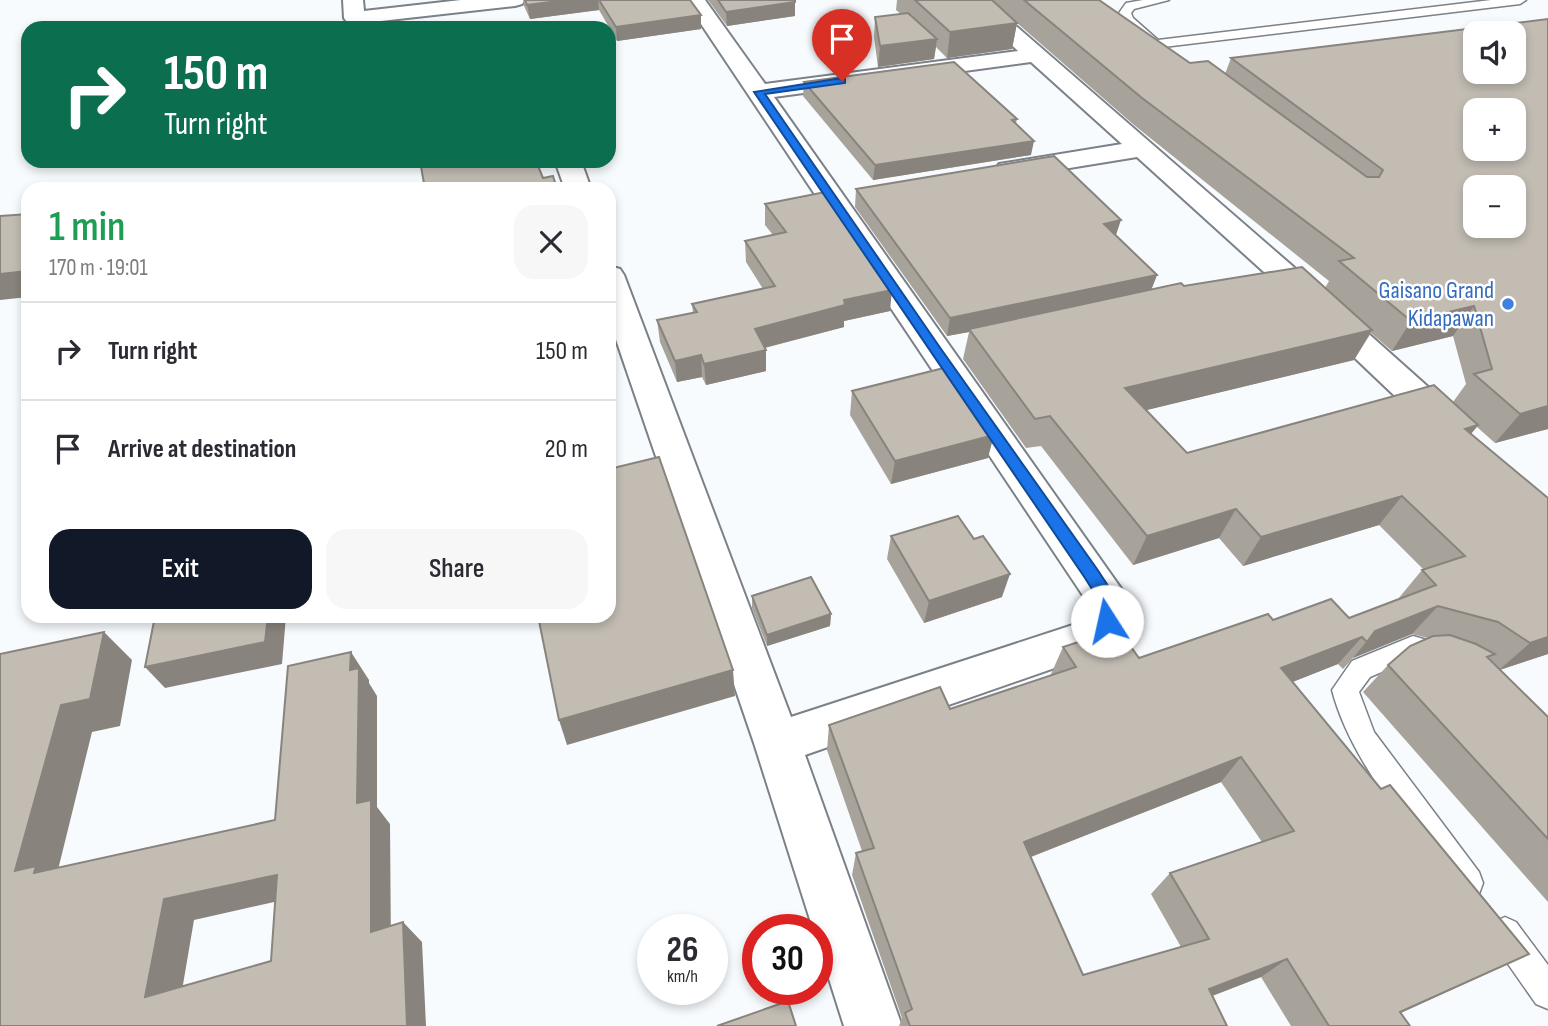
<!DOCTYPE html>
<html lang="en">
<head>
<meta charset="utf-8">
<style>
  body { margin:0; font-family:"Sofia Sans Condensed",sans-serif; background:#f7f7f7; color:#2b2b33; height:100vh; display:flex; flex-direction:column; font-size:26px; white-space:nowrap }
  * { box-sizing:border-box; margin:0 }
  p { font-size:23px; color:#7c7c81 }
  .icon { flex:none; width:38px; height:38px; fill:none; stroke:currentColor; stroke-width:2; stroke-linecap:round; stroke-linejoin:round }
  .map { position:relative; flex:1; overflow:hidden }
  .panel { position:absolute; left:21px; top:182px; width:595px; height:441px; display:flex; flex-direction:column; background:#fff; border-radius:21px; box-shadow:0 4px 10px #0003 }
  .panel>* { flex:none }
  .guide { position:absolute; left:21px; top:21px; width:595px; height:147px; border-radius:21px; box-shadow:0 4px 10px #0003; background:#0b6e4f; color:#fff; overflow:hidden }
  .controls { position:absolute; left:1463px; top:21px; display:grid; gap:14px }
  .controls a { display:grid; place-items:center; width:63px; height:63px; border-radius:14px; background:#fff; box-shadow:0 4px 10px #0003; font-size:35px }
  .speed { position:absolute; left:637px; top:914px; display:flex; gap:14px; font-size:35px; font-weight:700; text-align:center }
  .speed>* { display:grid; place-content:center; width:91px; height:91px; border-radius:50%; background:#fff; box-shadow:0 4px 10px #0003; line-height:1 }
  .speed small { font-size:18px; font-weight:400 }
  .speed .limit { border:10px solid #d22; background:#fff; color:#111 }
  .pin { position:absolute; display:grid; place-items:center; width:60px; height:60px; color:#fff; margin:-72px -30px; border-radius:50% 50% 50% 0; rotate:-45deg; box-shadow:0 0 7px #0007 }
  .pin .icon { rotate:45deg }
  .me { position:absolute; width:77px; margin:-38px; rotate:350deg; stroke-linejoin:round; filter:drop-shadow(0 0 5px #0008) }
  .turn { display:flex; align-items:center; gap:24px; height:147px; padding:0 28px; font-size:32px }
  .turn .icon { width:91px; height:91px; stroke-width:2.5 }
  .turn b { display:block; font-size:49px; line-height:60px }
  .round { display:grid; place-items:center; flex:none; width:74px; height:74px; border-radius:21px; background:#f7f7f7 }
  .head { display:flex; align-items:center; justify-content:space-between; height:119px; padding:0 28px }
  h1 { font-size:42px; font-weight:600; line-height:52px; color:#1e9e55 }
  .action { display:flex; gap:14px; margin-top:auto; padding:14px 28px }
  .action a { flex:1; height:80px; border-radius:21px; background:#111827; color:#fff; font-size:28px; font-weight:600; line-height:80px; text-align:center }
  .action a+a { background:#f7f7f7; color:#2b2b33 }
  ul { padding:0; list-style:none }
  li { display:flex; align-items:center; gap:21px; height:98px; padding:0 28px; border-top:2px solid #e1e1e2 }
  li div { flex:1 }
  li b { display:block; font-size:26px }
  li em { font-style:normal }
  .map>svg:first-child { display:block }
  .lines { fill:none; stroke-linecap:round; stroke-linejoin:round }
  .lane-casing { stroke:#7b8189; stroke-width:3 }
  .street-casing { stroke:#7b8189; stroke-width:4 }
  .lane { fill:#fff; fill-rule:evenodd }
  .street { fill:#fff; fill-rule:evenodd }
  .wall { fill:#a7a29a; fill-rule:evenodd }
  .shaded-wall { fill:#88847d }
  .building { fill:#c2bcb3; stroke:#88847d; stroke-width:2; fill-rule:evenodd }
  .route { fill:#1a73e8; stroke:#114b97; stroke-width:2 }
  .shop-dot { fill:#3f7fe0; stroke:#fff; stroke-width:2.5 }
  .labels { text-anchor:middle; stroke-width:5; stroke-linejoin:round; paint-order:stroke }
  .shop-label { font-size:24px; fill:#366cbe; stroke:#fff; text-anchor:end }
</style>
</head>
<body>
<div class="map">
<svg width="1548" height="1026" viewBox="0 0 1548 1026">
  <rect width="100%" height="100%" fill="#f8fbfe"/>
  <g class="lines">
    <defs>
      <g id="lane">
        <path d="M1143 0H1169L1134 9 1131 13 1133 18 1158 40 1491 0H1526L1520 4 1155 48 1123 22 1119 13 1126 3Z"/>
        <path d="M1413 636 1444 645 1448 653 1444 661 1435 664 1414 658 1370 677 1359 692 1374 732 1479 872 1483 883 1479 894 1468 898 1457 894C1413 832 1351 763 1332 690L1352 661Z"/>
        <path d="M1505 917 1516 922 1548 965V1009L1536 1004 1494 944 1489 933 1494 922Z"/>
      </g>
      <g id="street">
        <path d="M343 0H363L364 11 461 0H525L522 4 515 6 354 24 347 22 344 18Z"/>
        <path d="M685 0H705L765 84 1018 51 964 0H986L1297 270 1464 419 1469 428 1464 437 1451 440 1438 437 1275 282 1137 157 1008 178 999 176 995 170 999 164 1122 144 1031 62 774 97 1132 604 1122 633 1109 649 805 755 902 1026H844L817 941V929H813L754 743 609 319V266L620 269 624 275 791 717 1079 623 1088 613 1090 606Z"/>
        <path d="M555 161H581L591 189H565Z"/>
      </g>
    </defs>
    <use href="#lane" class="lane-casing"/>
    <use href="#street" class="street-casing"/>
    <use href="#lane" class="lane"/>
    <use href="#street" class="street"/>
  </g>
  <g class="wall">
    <path d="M523 0H690L701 15V29L617 41 599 10 530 19 524 6Z"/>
    <path d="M708 0H795V16L727 26Z"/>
    <path d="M897 0H1099L1190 63 1225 74 1231 58 1548 19V429L1495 443 1477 427 1471 434 1548 498V654L1500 670 1548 717V902L1363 692 1388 665 1428 638 1412 634 1353 658 1343 669 1338 664 1292 682 1490 972 1401 1013 1410 1026H1291L1261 977 1212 996 1227 1026H899L902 1018 852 875 856 853 862 851 827 750 829 725 950 709 1052 675 1051 674 1063 647 1139 658 1273 620 1349 618 1398 599 1422 570H1424L1379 525 1243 566 1219 538 1133 565 1041 446 1026 448 963 359 969 332 947 336 855 207 856 189 1116 236 1157 275 1151 290 1184 286 1325 288 1329 281 1134 125 1017 23 1012 49 947 58 936 47 934 59 878 67 874 37 875 17 901 14 896 10ZM1371 333 1392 351 1453 336 1466 384 1453 402 1187 453 1146 410 1354 360ZM1221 782 1262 842 1170 873 1151 894 1181 947 1083 975 1031 857Z"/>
    <path d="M804 82 1017 119 1016 123 1031 155 873 180 803 96Z"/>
    <path d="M765 204 890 311 844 321V327L765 348 766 350V371L706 385 702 377 677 382 660 342 657 320 693 313 692 304 763 289 746 262 745 241 773 235 765 225Z"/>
    <path d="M852 391 988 458 891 484 850 415Z"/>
    <path d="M891 536 1002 597 924 623 887 559Z"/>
    <path d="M752 596 831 614 830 626 767 646 752 608Z"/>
  </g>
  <g class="shaded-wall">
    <path d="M567 0H598L599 10 530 19 527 5Z"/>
    <path d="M795 2V16L727 26 726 12Z"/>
    <path d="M701 15V29L617 41 616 27Z"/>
    <path d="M1017 23 1012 49 947 58 950 32Z"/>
    <path d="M937 39 934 59 878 67 880 46Z"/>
    <path d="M1034 141 1031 155 873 180 875 165Z"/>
    <path d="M1121 220 1115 238 1104 224Z"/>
    <path d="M28 271V297L0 300V274Z"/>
    <path d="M1157 275 1150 293 969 329V332L947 336 950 318Z"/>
    <path d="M892 290 890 311 844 321V327L755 350V329L844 300Z"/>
    <path d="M1474 306 1453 336 1392 351 1411 321Z"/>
    <path d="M1372 330 1354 360 1114 418 1125 388Z"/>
    <path d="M766 350V371L706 385 704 364Z"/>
    <path d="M701 355 702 377 677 382 675 361Z"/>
    <path d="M1548 406V429L1495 443 1520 414Z"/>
    <path d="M1478 425 1454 455 1465 429Z"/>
    <path d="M994 435 988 458 891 484 895 461Z"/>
    <path d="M1402 496 1379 525 1243 566 1261 537Z"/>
    <path d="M1236 509 1219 538 1133 565 1147 536Z"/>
    <path d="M1010 574 1002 597 924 623 929 601Z"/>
    <path d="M1438 606 1412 634 1353 658 1375 631Z"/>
    <path d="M831 614 830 626 767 646V635Z"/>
    <path d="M268 616H286L282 664 165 688 145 667Z"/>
    <path d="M104 632 132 660 120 726 92 732 56 878 15 871 61 705Z"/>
    <path d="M1362 637 1338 664 1260 695 1281 668Z"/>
    <path d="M1548 637V654L1499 670 1530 643Z"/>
    <path d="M351 652 369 680V683L377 696V807L390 824 391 951 371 932 357 803 350 670Z"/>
    <path d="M733 670 735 696 567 745 559 720Z"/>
    <path d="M1241 757 1221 782 1012 864 1024 842Z"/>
    <path d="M277 875 301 896 194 920 178 1014 145 997 164 899Z"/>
    <path d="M403 922 422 942 426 1026H407Z"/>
    <path d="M1529 954 1490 972 1371 1026 1400 1012Z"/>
    <path d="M1287 959 1261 977 1186 1006 1209 989Z"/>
  </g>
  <g class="building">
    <path d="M525 0H567L527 5Z"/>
    <path d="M599 0H690L701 15 616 27Z"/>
    <path d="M718 0H795V2L726 12Z"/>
    <path d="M915 0H992L1017 23 950 32Z"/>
    <path d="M1024 0H1099L1190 63 1208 61 1367 177H1379L1383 170 1231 58 1548 19V406L1520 414 1474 374 1492 369 1474 306 1411 321 1339 261 1354 258 1142 98ZM1475 33H1514V72H1475ZM1475 110H1514V149H1475ZM1475 187H1514V226H1475Z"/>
    <path d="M908 13 937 39 880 46 875 17Z"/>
    <path d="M954 62 1017 119 1012 120 1034 141 875 165 804 82Z"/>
    <path d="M1054 156 1121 220 1104 224 1157 275 950 318 856 189Z"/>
    <path d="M420 161H536L543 178 553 176 557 189H425Z"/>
    <path d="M825 192 892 290 844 300 845 305 755 329 766 350 704 364 701 355 675 361 657 320 697 312 692 304 775 286 745 241 786 232 765 204Z"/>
    <path d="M28 214V271L0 274V216Z"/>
    <path d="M1302 267 1372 330 1125 388 1187 453 1434 385 1478 425 1465 429 1548 498V637L1530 643 1498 622 1438 606 1375 631 1367 642 1362 637 1281 668 1381 789 1390 785 1529 954 1400 1012 1410 1026H1329L1287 959 1209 989 1227 1026H910L905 1013 912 1009 856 853 874 848 829 725 940 687 950 709 1076 667 1063 647 1118 629 1139 658 1268 614 1273 620 1331 599 1349 618 1436 585 1422 570 1465 556 1402 496 1261 537 1236 509 1147 536 1050 416 1035 419 969 329 1181 283 1184 286ZM1241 757 1294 831 1170 873 1209 939 1083 975 1024 842Z"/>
    <path d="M948 367 994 435 895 461 852 391Z"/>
    <path d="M659 457 733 670 559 720 538 616H609V469Z"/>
    <path d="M958 516 974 539 983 536 1010 574 929 601 891 536Z"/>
    <path d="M811 577 831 614 767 635 752 596Z"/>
    <path d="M155 616H268L265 642 145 667Z"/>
    <path d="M104 632 90 699 61 705 15 871 36 866 34 873 275 820 288 666 351 652 350 670 359 668 357 803 371 800V932L403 922 407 1026H0V654ZM277 875 271 961 145 997 164 899Z"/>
    <path d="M1450 635 1476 644 1495 654 1487 657 1548 717V839L1388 665 1410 646 1433 636Z"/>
    <path d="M788 1001 796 1026H717Z"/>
  </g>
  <path class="route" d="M842 78 845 79V83L765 94 941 349 1097 569 1120 604 1113 627 1107 629 1101 627 1098 621 1102 605 1085 578 754 92Z"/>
  <circle class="shop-dot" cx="1508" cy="304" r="7"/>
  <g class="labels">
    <g class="shop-label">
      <text x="1494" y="298">Gaisano Grand<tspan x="1494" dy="28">Kidapawan</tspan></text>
    </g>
  </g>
</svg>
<div class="controls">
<a><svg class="icon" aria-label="sound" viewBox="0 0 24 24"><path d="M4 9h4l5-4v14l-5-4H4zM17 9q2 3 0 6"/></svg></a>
<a>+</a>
<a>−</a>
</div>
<div class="speed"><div>26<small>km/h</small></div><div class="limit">30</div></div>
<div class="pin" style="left:842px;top:81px;background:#d93025"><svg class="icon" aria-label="arrive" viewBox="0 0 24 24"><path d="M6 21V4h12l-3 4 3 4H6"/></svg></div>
<svg class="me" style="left:1107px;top:621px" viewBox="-20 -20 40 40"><circle r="19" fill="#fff"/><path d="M0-13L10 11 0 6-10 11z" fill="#1a73e8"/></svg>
<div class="guide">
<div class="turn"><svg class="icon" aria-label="right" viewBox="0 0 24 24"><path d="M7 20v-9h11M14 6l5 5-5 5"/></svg><div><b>150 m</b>Turn right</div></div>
</div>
<section class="panel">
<div class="head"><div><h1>1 min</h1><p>170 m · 19:01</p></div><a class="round"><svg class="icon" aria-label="close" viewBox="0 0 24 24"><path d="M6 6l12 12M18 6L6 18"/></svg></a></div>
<ul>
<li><svg class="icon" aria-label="right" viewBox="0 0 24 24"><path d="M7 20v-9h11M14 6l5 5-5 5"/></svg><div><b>Turn right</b></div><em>150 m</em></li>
<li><svg class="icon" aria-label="arrive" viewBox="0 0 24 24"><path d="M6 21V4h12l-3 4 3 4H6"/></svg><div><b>Arrive at destination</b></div><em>20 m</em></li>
</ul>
<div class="action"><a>Exit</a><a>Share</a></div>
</section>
</div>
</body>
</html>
